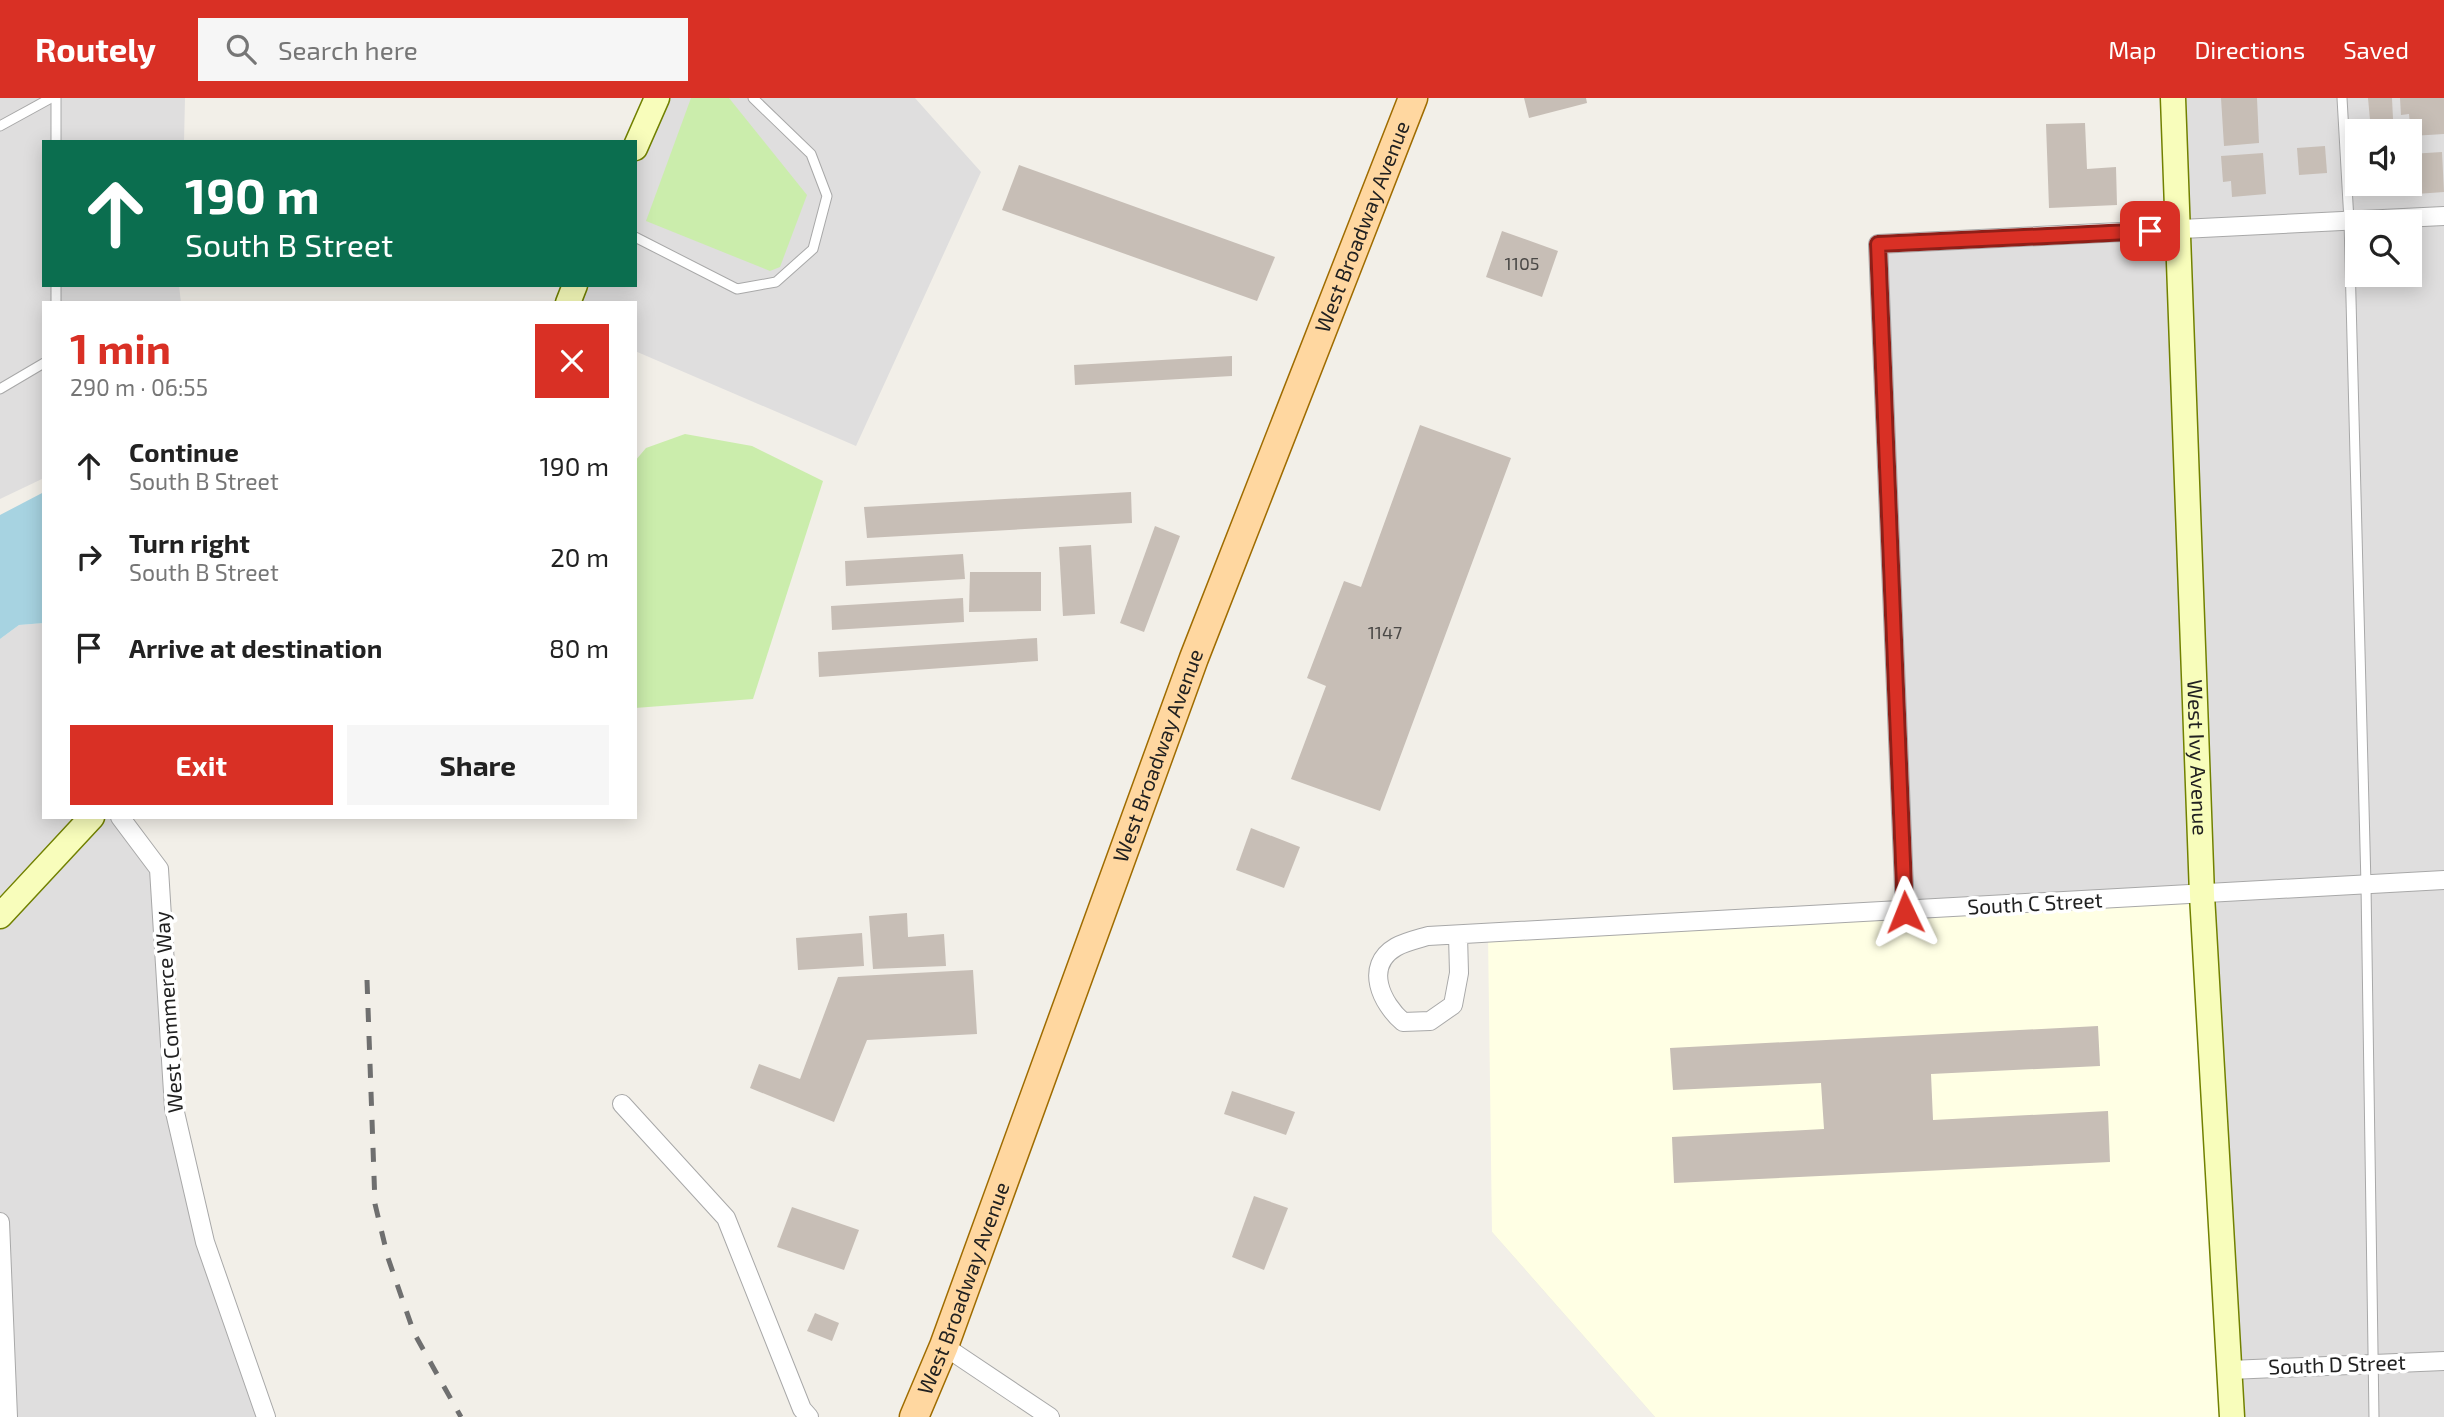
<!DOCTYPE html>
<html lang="en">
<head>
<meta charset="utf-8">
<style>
  body { margin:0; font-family:"Exo 2",sans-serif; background:#f6f6f6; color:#222; height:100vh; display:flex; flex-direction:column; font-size:26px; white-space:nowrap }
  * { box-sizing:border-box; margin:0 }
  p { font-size:23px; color:#767676 }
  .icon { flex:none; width:38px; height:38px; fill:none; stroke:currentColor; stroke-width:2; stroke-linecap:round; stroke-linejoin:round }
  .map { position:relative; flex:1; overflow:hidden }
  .sheet { position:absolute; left:42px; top:203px; width:595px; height:518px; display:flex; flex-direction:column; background:#fff; border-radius:0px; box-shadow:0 4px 18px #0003 }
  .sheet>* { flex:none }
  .guide { position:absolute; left:42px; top:42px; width:595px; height:147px; border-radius:0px; box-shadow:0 4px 18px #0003; background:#0b6e4f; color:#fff; overflow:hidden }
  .fabs { position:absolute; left:2345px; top:21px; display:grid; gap:14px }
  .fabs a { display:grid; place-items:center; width:77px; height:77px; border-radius:0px; background:#fff; box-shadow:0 4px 18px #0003; font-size:35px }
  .pin { position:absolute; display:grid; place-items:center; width:60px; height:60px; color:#fff; margin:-30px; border-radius:14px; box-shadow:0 4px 10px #0006 }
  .me { position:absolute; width:77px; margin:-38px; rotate:358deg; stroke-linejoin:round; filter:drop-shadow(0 0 5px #0008) }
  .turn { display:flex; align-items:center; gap:24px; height:147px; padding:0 28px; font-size:32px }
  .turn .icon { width:91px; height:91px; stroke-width:2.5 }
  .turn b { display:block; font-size:49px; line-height:60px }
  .round { display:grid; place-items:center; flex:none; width:74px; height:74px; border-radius:0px; background:#f6f6f6 }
  .overview { display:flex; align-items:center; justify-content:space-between; height:119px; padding:0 28px }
  h1 { font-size:42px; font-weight:700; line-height:52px; color:#d93025 }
  .primary-button { display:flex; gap:14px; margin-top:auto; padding:14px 28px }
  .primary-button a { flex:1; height:80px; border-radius:0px; background:#d93025; color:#fff; font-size:28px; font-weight:700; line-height:80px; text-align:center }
  .primary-button a+a { background:#f6f6f6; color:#222 }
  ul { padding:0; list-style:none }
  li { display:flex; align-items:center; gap:21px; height:91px; padding:0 28px }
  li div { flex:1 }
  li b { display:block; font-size:26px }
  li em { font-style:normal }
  header { display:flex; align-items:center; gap:42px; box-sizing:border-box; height:98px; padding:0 35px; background:#d93025; color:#fff }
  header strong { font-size:33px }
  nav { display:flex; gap:38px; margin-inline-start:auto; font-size:24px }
  .search { width:490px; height:63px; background:#f6f6f6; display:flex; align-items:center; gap:18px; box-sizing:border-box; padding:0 24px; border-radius:0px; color:#767676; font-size:26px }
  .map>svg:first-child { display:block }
  .residential { fill:#dfdede; fill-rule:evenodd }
  .education { fill:#ffffe4 }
  .grass { fill:#cbedac }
  .water { fill:#a7d3e1 }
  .building { fill:#c7beb6 }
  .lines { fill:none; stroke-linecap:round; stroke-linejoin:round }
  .lane-casing { stroke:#a8a8a8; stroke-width:11 }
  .street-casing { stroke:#a8a8a8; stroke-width:20 }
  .secondary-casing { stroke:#718100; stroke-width:27 }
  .primary-casing { stroke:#9f6c00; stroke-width:31 }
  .lane { stroke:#fff; stroke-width:9 }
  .street { stroke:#fff; stroke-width:18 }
  .secondary { stroke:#f8fdbb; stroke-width:24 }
  .primary { stroke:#ffd7a0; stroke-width:28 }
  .rail { stroke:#6f6f6f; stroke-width:5; stroke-dasharray:14 14; stroke-linecap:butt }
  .route-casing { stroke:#8d1f18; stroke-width:18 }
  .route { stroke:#d93025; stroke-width:12 }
  .labels { text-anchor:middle; stroke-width:7; stroke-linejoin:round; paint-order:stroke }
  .number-label { font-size:18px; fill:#4a4846 }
  .street-label { font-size:21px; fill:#212121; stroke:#fff }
</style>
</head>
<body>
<header>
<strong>Routely</strong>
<div class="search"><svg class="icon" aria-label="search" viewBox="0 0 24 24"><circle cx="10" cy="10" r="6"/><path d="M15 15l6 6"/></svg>Search here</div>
<nav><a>Map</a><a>Directions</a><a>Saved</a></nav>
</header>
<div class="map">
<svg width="2444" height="1319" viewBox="0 0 2444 1319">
  <rect width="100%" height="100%" fill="#f2efe8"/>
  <g class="residential">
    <path d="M0 0H185L184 44H44V187H179L181 205H44V380L0 401Z"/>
    <path d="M657 0H915L981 74 856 348 635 253V205H564L572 187H635V50Z"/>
    <path d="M2172 0H2444V1319H1655L1492 1134 1905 813 1878 146 2177 131ZM2357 33H2410V86H2357ZM2357 124H2410V177H2357Z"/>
    <path d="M44 525V719H120L159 771 174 1010 266 1319H0V541L19 527Z"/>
  </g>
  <path class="education" d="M2202 797 2232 1319H1655L1492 1134 1488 836Z"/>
  <g class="grass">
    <path d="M691 0H729L807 97 780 169 770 173 646 123Z"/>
    <path d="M685 336 752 348 823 383 753 601 635 610V363L646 350Z"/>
  </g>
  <path class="water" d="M44 394V525L19 527 0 541V417Z"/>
  <g class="building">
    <path d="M1524 0H1586L1587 5 1529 20Z"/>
    <path d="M2221 0H2257L2259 45 2224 48Z"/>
    <path d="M2368 0H2392L2393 21 2370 22Z"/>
    <path d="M2400 0H2444V36L2411 38 2409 16 2401 17Z"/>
    <path d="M2085 25 2087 71 2116 69 2117 107 2049 110 2046 26Z"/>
    <path d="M2325 48 2327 75 2299 77 2297 50Z"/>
    <path d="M2442 54 2444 94 2402 97V86H2410V56Z"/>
    <path d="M2263 55 2266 96 2232 99 2231 83 2223 84 2221 58Z"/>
    <path d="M1019 67 1275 159 1257 203 1002 112Z"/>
    <path d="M1502 133 1558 153 1542 199 1486 179Z"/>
    <path d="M1232 258V278L1075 287 1074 267Z"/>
    <path d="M1420 327 1511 360 1380 713 1291 681 1326 588 1307 580 1344 483 1361 489Z"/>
    <path d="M1131 394 1132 425 867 440 864 409Z"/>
    <path d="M1155 428 1180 438 1144 534 1120 525Z"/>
    <path d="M1091 447 1095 516 1063 518 1059 449Z"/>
    <path d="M963 456 965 481 846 488 845 463Z"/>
    <path d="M970 474H1041V513L969 514Z"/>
    <path d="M963 500 964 524 832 532 831 508Z"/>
    <path d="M1037 540 1038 563 819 579 818 554Z"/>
    <path d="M1251 730 1300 749 1284 790 1236 772Z"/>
    <path d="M907 815 908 839 944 836 946 868 873 871 869 818Z"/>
    <path d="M862 835 864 868 798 872 796 840Z"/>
    <path d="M973 872 977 936 867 942 834 1024 750 990 759 966 800 981 838 879Z"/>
    <path d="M2098 928 2100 968 1931 976 1933 1022 2108 1013 2110 1064 1674 1085 1672 1039 1824 1031 1821 985 1673 992 1670 950Z"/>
    <path d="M1232 993 1295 1014 1286 1037 1224 1016Z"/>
    <path d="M1254 1098 1288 1110 1264 1172 1232 1159Z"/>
    <path d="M792 1109 859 1132 844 1172 777 1149Z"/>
    <path d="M815 1215 839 1225 832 1243 807 1233Z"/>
  </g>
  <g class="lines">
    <defs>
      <g id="lane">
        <path d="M2342 0 2349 123 2366 787 2374 1319"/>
        <path d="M0 28 51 0"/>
        <path d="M56 44V0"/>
        <path d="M635 139 737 191 776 184 813 151 827 98 811 56 753 0"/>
        <path d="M56 205V187"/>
        <path d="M0 291 44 265"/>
      </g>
      <g id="street">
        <path d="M120 719 159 771 174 1010 205 1144 266 1319"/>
        <path d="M1905 814 1878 146 2444 118"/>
        <path d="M1458 837 1459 875 1453 907 1430 923 1403 924C1382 906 1363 868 1396 849 1405 844 1418 841 1428 838L2444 782"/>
        <path d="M622 1006 726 1120 802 1311 809 1319"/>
        <path d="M0 1124 8 1319"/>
        <path d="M944 1248 1050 1319"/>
        <path d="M2230 1272 2444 1263"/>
      </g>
      <g id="secondary">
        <path id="s1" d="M2173 0 2202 797 2232 1319"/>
        <path d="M635 50 657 0"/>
        <path d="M568 205 575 187"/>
        <path d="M0 818 92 719"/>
      </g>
      <g id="primary">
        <path id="s2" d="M914 1319 944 1248 1194 560 1413 0"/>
      </g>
    </defs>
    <use href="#lane" class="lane-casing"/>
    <use href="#street" class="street-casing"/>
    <use href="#secondary" class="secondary-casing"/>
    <use href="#primary" class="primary-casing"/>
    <use href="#lane" class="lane"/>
    <use href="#street" class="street"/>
    <use href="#secondary" class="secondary"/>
    <use href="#primary" class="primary"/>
    <path class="rail" d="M367 882 375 1106 388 1160 414 1235 461 1319"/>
  </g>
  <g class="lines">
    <defs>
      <path id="route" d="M1905 814 1878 146 2150 133"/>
    </defs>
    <use href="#route" class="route-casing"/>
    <use href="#route" class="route"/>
  </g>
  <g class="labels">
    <g class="number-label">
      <text x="1522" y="172">1105</text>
      <text x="1385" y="541">1147</text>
    </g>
    <g class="street-label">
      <text dy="7" stroke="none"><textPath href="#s2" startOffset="1272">West Broadway Avenue</textPath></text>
      <text dy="7" stroke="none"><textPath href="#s2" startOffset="705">West Broadway Avenue</textPath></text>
      <text dy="7" stroke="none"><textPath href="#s1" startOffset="660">West Ivy Avenue</textPath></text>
      <text transform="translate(2035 806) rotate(-3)" y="7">South C Street</text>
      <text transform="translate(169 914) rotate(-94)" y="7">West Commerce Way</text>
      <text dy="7" stroke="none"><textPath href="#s2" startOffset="138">West Broadway Avenue</textPath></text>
      <text transform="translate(2337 1267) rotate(-2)" y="7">South D Street</text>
    </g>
  </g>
</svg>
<div class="fabs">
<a><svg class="icon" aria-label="sound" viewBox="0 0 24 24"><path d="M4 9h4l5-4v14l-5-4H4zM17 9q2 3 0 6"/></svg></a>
<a><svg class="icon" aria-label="search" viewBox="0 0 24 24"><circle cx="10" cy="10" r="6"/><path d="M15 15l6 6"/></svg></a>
</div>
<div class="pin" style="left:2150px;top:133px;background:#d93025"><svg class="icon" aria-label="arrive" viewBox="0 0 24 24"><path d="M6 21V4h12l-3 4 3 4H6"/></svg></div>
<svg class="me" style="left:1905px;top:814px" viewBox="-20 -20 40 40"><path d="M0-17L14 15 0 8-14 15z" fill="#d93025" stroke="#fff" stroke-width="4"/></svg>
<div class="guide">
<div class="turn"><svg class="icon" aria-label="ahead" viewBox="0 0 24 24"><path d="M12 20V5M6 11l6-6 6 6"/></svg><div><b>190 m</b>South B Street</div></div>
</div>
<section class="sheet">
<div class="overview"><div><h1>1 min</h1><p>290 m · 06:55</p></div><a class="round" style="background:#d93025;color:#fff"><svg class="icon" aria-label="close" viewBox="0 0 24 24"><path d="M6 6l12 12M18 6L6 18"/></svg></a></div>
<ul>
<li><svg class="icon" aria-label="ahead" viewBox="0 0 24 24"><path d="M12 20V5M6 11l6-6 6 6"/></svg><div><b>Continue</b><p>South B Street</p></div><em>190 m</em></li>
<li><svg class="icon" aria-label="right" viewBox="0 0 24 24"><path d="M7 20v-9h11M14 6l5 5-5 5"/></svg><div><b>Turn right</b><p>South B Street</p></div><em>20 m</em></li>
<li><svg class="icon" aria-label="arrive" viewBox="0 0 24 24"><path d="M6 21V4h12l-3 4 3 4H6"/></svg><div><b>Arrive at destination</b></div><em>80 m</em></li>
</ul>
<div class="primary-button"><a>Exit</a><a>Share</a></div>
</section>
</div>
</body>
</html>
